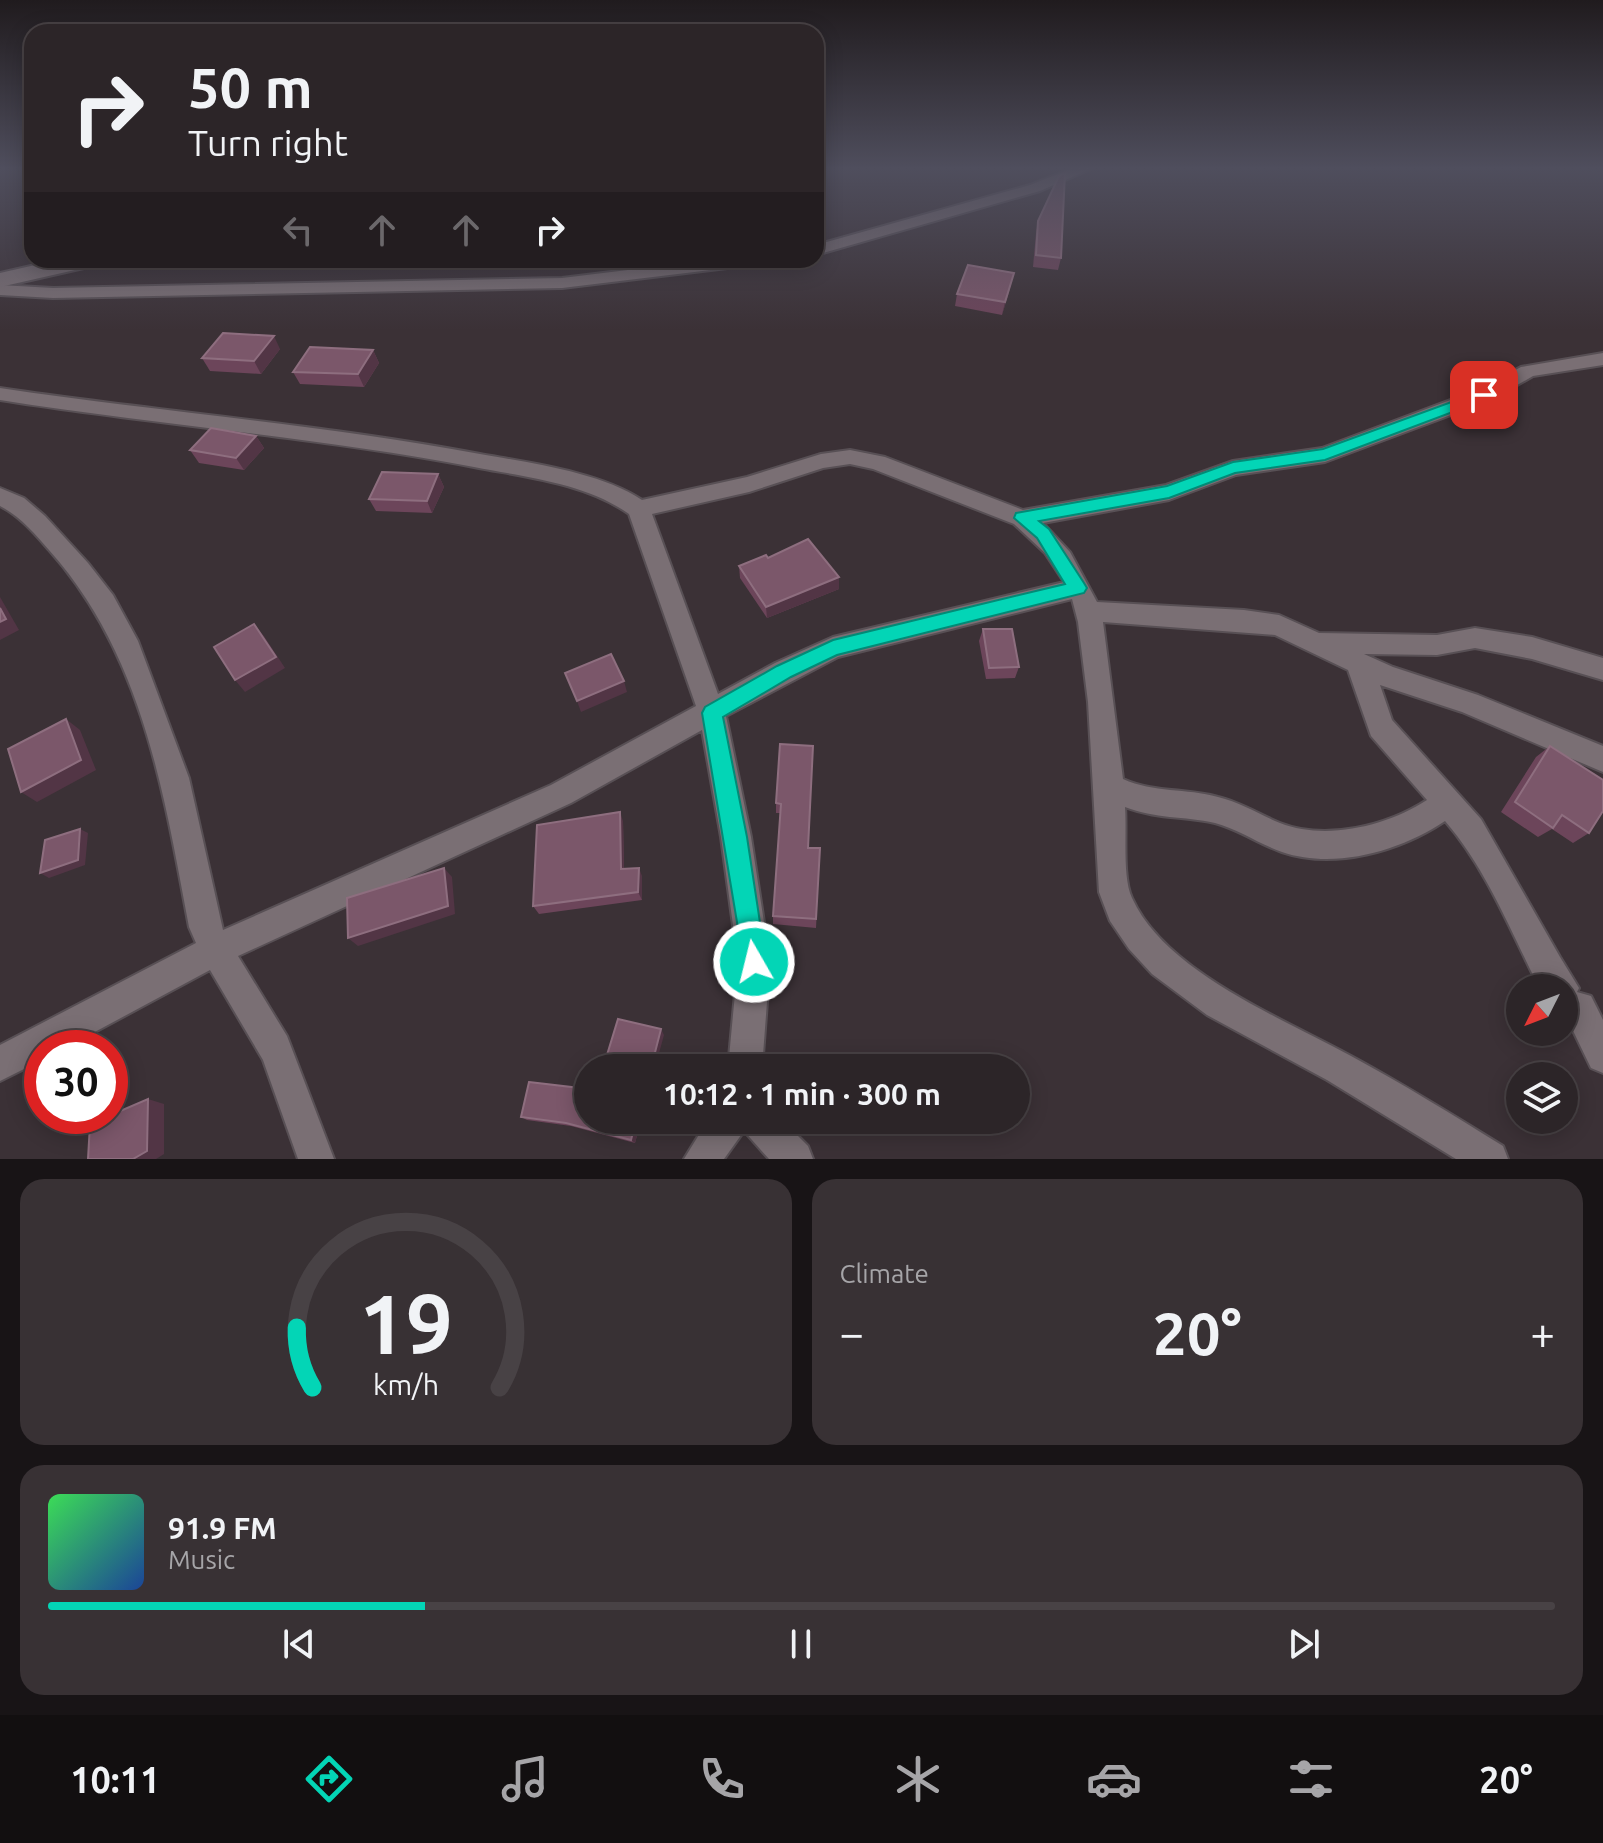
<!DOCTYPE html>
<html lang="en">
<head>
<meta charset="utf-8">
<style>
	body { margin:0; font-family:Ubuntu,sans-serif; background:#383134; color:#f1f3f6; height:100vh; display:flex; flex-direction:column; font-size:30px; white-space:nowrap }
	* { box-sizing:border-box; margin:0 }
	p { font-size:26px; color:#a6a5a8 }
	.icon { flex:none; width:44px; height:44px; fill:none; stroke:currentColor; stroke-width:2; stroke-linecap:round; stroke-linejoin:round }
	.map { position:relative; height:1159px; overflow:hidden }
	.details { display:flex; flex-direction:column; gap:20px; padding:20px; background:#181416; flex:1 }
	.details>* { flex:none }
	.top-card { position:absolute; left:24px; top:24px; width:800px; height:244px; border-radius:24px; box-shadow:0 4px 20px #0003,0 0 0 2px #484245; background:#2c2528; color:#f1f3f6; overflow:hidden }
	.needle { width:52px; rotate:228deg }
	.tools { position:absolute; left:1506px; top:974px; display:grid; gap:16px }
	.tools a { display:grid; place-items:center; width:72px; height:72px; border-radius:50%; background:#2c2528; box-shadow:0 4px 20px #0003,0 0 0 2px #484245; font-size:40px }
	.speed { position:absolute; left:24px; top:1030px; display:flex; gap:16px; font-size:40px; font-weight:700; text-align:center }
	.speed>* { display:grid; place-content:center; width:104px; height:104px; border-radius:50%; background:#2c2528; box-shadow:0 4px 20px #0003,0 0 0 2px #484245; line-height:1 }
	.speed .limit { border:12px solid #d22; background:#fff; color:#111 }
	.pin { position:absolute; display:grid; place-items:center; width:68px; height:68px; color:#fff; margin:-34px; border-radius:16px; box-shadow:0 4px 12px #0006 }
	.me { position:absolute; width:88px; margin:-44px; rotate:352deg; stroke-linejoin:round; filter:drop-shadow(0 0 6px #0008) }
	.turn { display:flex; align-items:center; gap:28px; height:168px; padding:0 32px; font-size:36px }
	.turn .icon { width:104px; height:104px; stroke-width:2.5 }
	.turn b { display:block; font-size:56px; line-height:68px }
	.lanes { display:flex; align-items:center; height:76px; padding:0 32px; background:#0003; justify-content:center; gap:40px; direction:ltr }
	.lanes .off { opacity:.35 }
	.big { font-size:60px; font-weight:700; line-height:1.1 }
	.details .widget { flex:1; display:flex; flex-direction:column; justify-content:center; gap:12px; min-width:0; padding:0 28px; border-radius:24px; background:#383134 }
	.details .dial { align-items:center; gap:0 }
	.dial svg { height:208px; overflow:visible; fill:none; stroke:#484245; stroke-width:7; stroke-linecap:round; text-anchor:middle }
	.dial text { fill:#f1f3f6; stroke:none }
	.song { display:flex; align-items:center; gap:24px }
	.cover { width:96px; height:96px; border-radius:12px; background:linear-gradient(135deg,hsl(130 70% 55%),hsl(220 70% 35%)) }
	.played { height:8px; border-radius:4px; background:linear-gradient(90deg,#03d5b6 25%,#484245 25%) }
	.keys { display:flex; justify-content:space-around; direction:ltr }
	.heat { display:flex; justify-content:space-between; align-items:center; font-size:44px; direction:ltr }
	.details .tiles { flex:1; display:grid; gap:20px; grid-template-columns:1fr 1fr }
	.widget:last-child { grid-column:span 2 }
	.trip { position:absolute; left:574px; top:1054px; width:456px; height:80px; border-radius:40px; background:#2c2528; box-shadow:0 4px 20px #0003,0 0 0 2px #484245; font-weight:700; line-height:80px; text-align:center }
	.dock { display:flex; height:128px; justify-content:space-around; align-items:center; background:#120f10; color:#a6a5a8 }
	.dock .icon { width:56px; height:56px }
	.dock .active { color:#03d5b6 }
	.dock b { font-size:36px; color:#f1f3f6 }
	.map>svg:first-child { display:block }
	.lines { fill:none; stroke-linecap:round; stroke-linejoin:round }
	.street-casing { stroke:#585055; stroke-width:4 }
	.secondary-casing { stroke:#585055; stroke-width:4 }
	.street { fill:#7a6f74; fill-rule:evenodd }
	.secondary { fill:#7a6f74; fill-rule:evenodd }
	.wall { fill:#6c455a }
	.shaded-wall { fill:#523545 }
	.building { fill:#7b576a; stroke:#8e6e7f; stroke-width:2 }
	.route { fill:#03d5b6; stroke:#028a76; stroke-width:2 }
</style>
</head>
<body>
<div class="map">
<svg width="1603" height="1159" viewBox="0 0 1603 1159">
	<rect width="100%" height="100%" fill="#3b3136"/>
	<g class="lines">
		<defs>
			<g id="street">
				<polygon points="1073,168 1093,168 1040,191 816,255 816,245 1030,185"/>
				<polygon points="710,260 760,260 752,265 562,288 53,298 0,295 0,285 53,288 562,278"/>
				<path d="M1603,353V365L1533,376L1491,400L1325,462L1236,475L1169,500L1043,523L1070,552L1097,602L1244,610L1279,615L1319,633L1437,635L1475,628L1532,637L1603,658V680L1532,659L1475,648L1437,655L1364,654L1393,667L1478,695L1603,746V772L1462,712L1380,685L1392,720L1481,819L1560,957L1579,988L1577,992L1591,996L1603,1020V1073L1591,1068L1564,1012V988H1542L1536,981C1509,927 1485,867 1445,821C1400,851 1335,870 1282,852C1259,844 1238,829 1215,823C1184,816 1155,819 1125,807C1127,832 1122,877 1132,898C1165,972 1284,1019 1351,1056C1403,1084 1453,1115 1503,1146L1508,1159H1456L1327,1080L1207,1015L1152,974L1129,949L1110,921L1099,892L1088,702L1078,622L1072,599L838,657L726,716L751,837L770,962L762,1068H728L738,962L721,837L702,730L571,803L238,956L287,1036L334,1159H298L263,1060L210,970L65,1048H42V1060L0,1081V1045L196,943L189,927C164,794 143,655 49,550C35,534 20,516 0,506V488L24,498L45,516L88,563L113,595L138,641L189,778L223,930L551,785L696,706L629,514C586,483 525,477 474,467C317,437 158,425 0,400V388C160,412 321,424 480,454C530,463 600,472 642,500L747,477L821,454L850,450L885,457L1023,510L1166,485L1233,461L1322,448L1477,390L1521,367ZM850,464L873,469L1014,524L1045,553L1064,582L833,637L775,663L718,694L652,514L749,492L823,468ZM1103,622L1275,635L1348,670L1371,736L1427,800C1387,826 1326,841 1280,823C1260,815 1240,802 1218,797C1186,788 1154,793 1123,779Z"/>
				<polygon points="708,1120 782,1120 808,1146 813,1159 769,1159 744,1131 724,1159 684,1159"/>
			</g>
			<polygon id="secondary" points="57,260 101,260 97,265 0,287 0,273"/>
		</defs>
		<!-- street casing -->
		<use href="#street" class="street-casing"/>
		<!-- secondary casing -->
		<use href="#secondary" class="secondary-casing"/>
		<!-- street -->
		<use href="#street" class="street"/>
		<!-- secondary -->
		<use href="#secondary" class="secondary"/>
	</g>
	<!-- wall -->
	<g class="wall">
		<polygon points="1038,221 1061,258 1058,270 1033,267 1036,233"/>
		<polygon points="1011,285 1002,315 955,306 957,294"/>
		<polygon points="280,349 261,374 210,371 202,358"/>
		<polygon points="373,350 379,363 364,387 300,384 293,372"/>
		<polygon points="256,436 264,448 244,470 199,463 190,450"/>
		<polygon points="438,474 444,487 432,513 376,511 369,499"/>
		<polygon points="768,558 839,577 839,589 767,618 740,578 739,566"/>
		<polygon points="983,629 1019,667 1015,678 986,679 979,641"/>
		<polygon points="780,744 809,848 820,848 816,928 773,924 773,916 780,813 776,813 776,803"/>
		<polygon points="1550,746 1589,833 1573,843 1552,829 1538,837 1501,812 1536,757"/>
		<polygon points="623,821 624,869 642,876 642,900 539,914 533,906"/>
		<polygon points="521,1117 588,1120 641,1120 635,1143 571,1126 527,1120"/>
	</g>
	<!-- shaded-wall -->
	<g class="shaded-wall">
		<polygon points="1014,273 1011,285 1002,315 1005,302"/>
		<polygon points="274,336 280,349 261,374 254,361"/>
		<polygon points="373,350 379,363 364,387 358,374"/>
		<polygon points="256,436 264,448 244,470 236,458"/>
		<polygon points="438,474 444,487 432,513 427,501"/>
		<polygon points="839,577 839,589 767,618 766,607"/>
		<polygon points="0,597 19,630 0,640"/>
		<polygon points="254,624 264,636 285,668 245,692 235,680"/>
		<polygon points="624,681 627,692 581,712 577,701"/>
		<polygon points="66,719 80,730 96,770 37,802 21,792"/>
		<polygon points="620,812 623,821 624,877 621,869"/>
		<polygon points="80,829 88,833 85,865 49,878 40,873"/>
		<polygon points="444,868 452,877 455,914 358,946 348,938"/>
		<polygon points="639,868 642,876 642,900 638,892"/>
		<polygon points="661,1029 664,1035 655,1068 651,1068"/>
		<polygon points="148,1099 164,1104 164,1154 156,1159 133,1159"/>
		<polygon points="636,1120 641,1120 635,1143 631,1140"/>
	</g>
	<!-- building -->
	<g class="building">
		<polygon points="1065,173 1061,258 1036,255 1038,221 1059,176"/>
		<polygon points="968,265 1014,273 1005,302 957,294"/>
		<polygon points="223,333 274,336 254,361 202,358"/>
		<polygon points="310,347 373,350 358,374 293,372"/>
		<polygon points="211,428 256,436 236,458 190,450"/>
		<polygon points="382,472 438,474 427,501 369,499"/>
		<polygon points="808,539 839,577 766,607 739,566 766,555 768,558"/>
		<polygon points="0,608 6,619 0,622"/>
		<polygon points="254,624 276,657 235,680 214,647"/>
		<polygon points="983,629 1012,629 1019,667 989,668"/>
		<polygon points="611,654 624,681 577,701 565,673"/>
		<polygon points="66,719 81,760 21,792 8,749"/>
		<polygon points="780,744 813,746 808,848 820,848 816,919 773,916 781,804 776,803"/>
		<polygon points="1550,746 1603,780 1603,811 1589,833 1562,815 1553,828 1515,802"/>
		<polygon points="620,812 621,869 639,868 638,892 533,906 537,825"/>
		<polygon points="80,829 78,860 40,873 45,840"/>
		<polygon points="444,868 448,906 348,938 347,898"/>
		<polygon points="618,1019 661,1029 651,1068 603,1068"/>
		<polygon points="529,1082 588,1089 588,1120 636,1120 631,1140 566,1123 521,1117"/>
		<polygon points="148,1099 147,1151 133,1159 88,1159 90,1124"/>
	</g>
	<!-- sky -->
	<linearGradient id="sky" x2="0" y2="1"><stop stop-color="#201b1e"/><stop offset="0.51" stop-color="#4f4e5d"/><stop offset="1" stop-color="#4f4e5d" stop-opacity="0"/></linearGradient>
	<rect width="1603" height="330" fill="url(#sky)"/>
	<!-- route -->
	<polygon class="route" points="1484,390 1492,395 1490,398 1325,460 1235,473 1169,498 1039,521 1049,529 1084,583 1087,588 1084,593 837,655 791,677 723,717 747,837 766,962 762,970 754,974 745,970 702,713 705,707 777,666 833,640 1065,584 1037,538 1014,518 1016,513 1167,486 1233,462 1323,449"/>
</svg>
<div class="tools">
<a><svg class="needle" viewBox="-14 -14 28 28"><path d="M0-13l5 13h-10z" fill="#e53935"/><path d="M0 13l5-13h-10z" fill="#a6a5a8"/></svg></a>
<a><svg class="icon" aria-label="layers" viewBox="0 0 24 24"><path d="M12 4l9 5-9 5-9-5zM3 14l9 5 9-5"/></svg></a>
</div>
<div class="speed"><div class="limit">30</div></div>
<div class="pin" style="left:1484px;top:395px;background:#d93025"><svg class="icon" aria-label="arrive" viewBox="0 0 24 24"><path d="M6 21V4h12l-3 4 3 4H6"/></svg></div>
<svg class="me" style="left:754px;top:962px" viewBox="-20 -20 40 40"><circle r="17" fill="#03d5b6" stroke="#fff" stroke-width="3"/><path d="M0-11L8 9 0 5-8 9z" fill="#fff"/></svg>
<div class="trip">10:12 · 1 min · 300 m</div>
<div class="top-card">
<div class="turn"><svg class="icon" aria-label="right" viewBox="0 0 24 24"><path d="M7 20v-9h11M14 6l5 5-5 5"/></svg><div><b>50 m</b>Turn right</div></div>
<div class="lanes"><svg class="icon off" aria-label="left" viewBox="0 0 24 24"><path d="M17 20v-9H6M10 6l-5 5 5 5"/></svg><svg class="icon off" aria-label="ahead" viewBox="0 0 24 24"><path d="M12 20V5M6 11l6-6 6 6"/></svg><svg class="icon off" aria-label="ahead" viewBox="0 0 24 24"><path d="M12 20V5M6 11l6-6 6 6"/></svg><svg class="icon" aria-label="right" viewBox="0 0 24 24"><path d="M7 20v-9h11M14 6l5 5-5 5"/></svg></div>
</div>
</div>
<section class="details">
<div class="tiles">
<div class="widget dial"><svg viewBox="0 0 100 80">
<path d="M14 69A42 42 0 1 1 86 69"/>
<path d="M14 69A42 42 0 0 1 8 46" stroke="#03d5b6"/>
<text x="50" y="56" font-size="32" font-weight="700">19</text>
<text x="50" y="72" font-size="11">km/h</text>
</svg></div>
<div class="widget"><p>Climate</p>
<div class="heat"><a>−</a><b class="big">20°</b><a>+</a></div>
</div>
<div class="widget">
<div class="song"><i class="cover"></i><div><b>91.9 FM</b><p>Music</p></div></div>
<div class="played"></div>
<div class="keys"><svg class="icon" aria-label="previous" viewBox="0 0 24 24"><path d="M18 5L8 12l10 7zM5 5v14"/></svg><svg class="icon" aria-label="pause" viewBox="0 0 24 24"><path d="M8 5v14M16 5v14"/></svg><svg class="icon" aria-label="next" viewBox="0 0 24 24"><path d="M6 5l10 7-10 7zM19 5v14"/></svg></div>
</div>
</div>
</section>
<nav class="dock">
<b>10:11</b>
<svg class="icon active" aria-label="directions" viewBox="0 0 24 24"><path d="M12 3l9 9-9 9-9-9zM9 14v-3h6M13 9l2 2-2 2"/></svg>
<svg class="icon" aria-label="music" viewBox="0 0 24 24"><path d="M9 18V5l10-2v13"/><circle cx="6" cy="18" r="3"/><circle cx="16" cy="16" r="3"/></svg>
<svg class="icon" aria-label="phone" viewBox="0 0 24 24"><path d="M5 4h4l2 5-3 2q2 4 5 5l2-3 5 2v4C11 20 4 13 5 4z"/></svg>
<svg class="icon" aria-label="climate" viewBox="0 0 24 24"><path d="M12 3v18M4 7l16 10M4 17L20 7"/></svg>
<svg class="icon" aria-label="car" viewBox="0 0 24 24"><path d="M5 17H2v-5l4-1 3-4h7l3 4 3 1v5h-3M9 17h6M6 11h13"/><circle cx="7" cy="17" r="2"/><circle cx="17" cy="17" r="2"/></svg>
<svg class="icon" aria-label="filters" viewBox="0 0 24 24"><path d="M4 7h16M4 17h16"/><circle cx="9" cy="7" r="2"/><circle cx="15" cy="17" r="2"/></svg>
<b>20°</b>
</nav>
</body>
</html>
